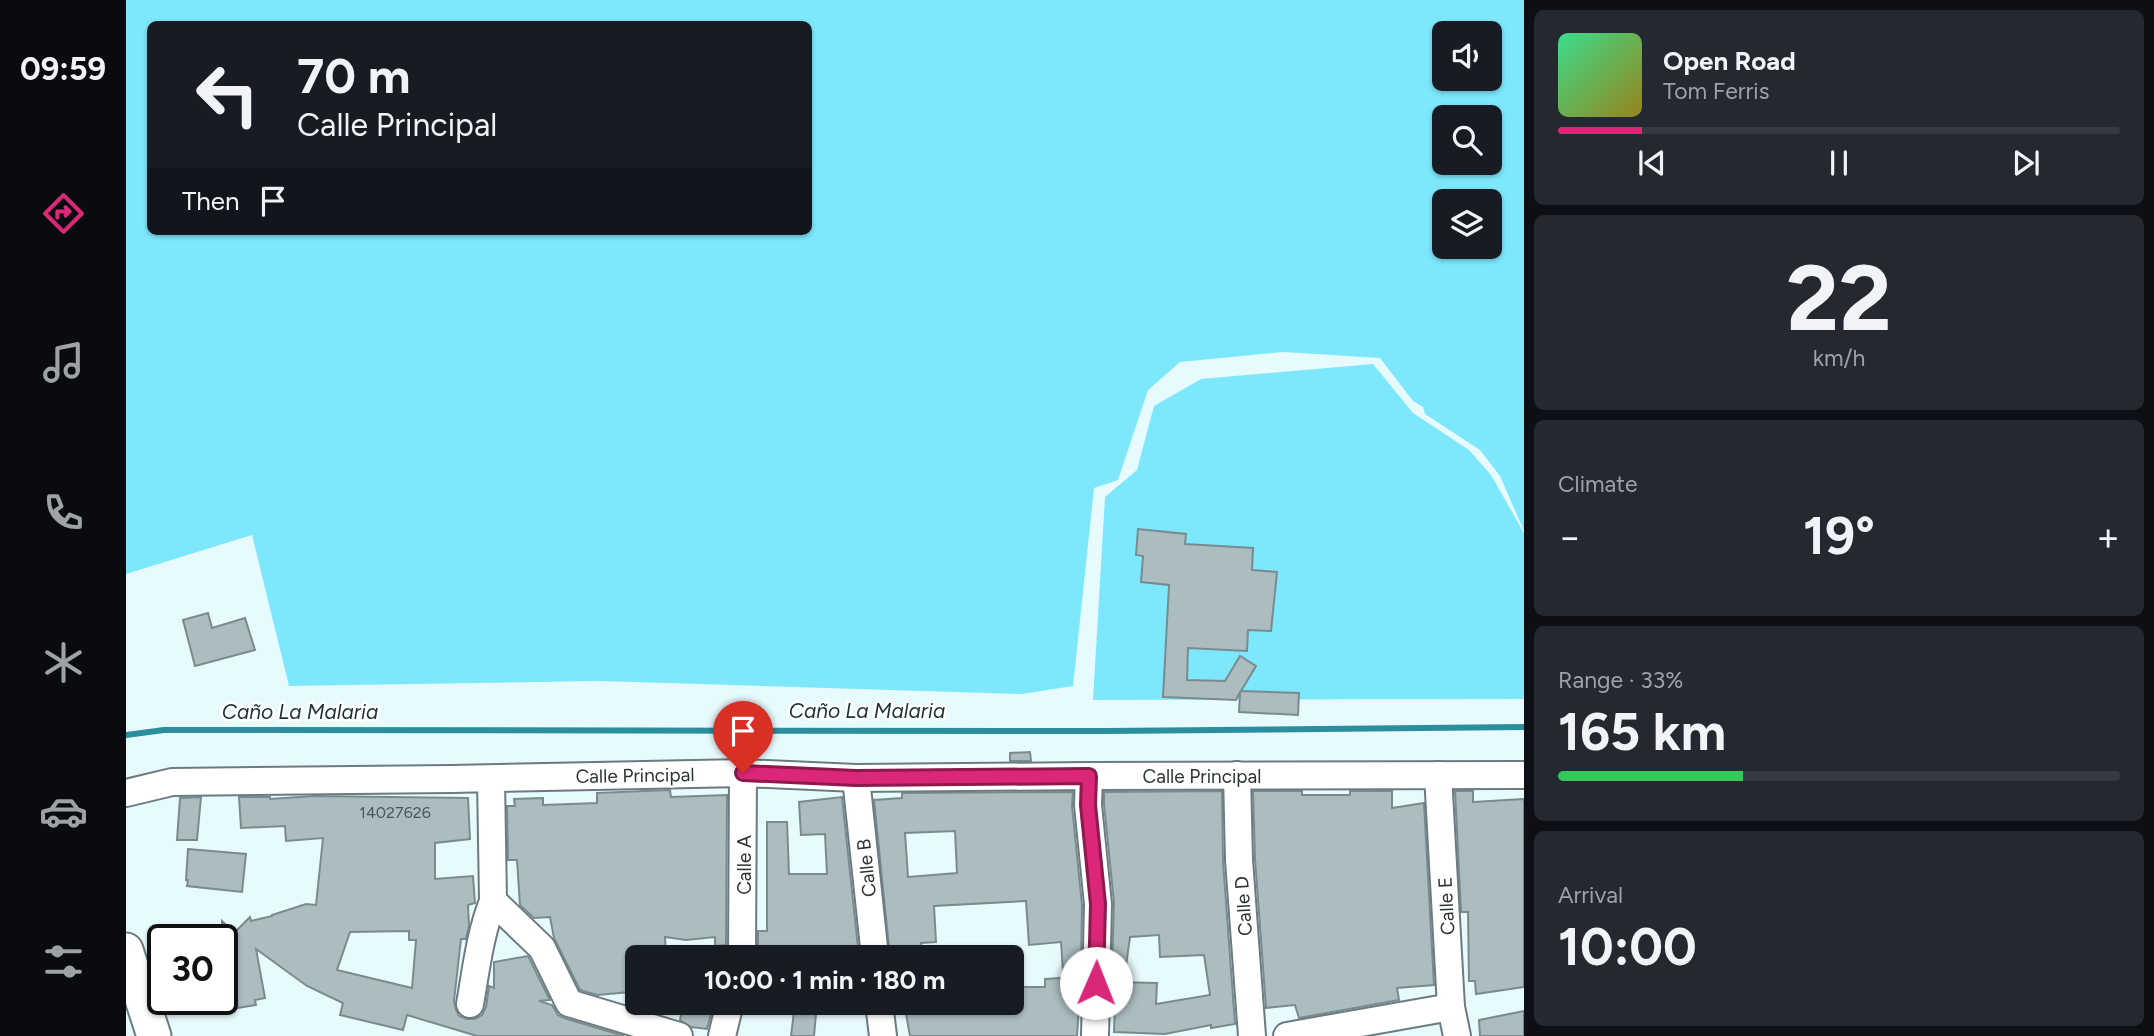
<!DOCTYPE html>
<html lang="en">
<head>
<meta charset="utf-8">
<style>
	body { margin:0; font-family:Figtree,sans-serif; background:#242831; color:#f1f3f6; height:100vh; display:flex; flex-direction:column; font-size:26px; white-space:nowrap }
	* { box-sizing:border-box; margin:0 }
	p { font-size:23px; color:#9ea1a6 }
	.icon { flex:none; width:38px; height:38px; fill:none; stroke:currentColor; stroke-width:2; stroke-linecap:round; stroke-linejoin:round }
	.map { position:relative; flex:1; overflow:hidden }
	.details { display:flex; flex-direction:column; gap:10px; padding:10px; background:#0d0f14; width:630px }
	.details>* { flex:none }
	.guide { position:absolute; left:21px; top:21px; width:665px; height:214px; border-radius:10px; box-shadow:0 2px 5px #0004; background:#171b24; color:#f1f3f6; overflow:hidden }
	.fabs { position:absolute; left:1306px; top:21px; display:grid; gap:14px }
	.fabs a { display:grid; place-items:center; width:70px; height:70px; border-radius:10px; background:#171b24; box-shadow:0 2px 5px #0004; font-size:35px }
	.speed { position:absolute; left:21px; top:924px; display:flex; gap:14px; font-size:35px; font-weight:700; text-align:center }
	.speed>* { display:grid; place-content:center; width:91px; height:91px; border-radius:50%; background:#171b24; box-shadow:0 2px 5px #0004; line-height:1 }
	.speed .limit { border:4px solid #111; border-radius:10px; background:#fff; color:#111 }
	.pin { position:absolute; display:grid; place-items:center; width:60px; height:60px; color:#fff; margin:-72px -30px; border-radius:50% 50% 50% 0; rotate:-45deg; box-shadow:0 0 7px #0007 }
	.pin .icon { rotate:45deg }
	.me { position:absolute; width:77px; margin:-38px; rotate:1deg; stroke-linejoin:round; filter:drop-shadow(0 0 5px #0008) }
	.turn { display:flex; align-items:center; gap:24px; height:147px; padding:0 35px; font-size:32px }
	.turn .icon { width:91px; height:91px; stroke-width:2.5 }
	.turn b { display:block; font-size:49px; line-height:60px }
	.then { display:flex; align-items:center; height:66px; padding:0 35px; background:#0003; gap:14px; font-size:26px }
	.big { font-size:52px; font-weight:700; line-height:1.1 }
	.details .widget { flex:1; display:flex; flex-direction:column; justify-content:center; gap:10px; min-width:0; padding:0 24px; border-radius:10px; background:#242831 }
	.details .dial { align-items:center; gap:0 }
	.dial b { font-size:91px; line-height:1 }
	.song { display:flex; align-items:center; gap:21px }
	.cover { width:84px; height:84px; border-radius:10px; background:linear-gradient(135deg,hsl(150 70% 55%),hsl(50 70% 35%)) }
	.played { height:7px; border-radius:4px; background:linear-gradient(90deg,#db2777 15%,#363941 15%) }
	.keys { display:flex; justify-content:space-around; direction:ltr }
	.heat { display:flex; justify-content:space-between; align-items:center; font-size:38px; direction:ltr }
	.charge { height:10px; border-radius:5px; background:linear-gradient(90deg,#34c759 33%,#363941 0) }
	.trip { position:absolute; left:499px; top:945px; width:399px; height:70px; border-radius:10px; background:#171b24; box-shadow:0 2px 5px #0004; font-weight:700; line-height:70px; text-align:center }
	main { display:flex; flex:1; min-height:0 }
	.tabs { display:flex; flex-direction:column; width:126px; justify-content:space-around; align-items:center; background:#090b0e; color:#9ea1a6 }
	.tabs .icon { width:49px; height:49px }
	.tabs .selected { color:#db2777 }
	.tabs b { font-size:32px; color:#f1f3f6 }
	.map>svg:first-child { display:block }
	.green { fill:#7de8fc; fill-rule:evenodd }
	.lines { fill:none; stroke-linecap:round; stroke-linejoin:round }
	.stream { stroke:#2c8e9d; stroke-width:6 }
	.building { fill:#abbdc0; stroke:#7a8b8f; stroke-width:2; fill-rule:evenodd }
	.minor-casing { stroke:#6b7b7f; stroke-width:30 }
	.major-casing { stroke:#6b7b7f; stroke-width:37 }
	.minor { stroke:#fff; stroke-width:26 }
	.major { stroke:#fff; stroke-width:33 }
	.route-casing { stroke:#8e194d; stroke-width:18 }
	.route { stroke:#db2777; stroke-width:12 }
	.labels { text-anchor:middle; stroke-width:5; stroke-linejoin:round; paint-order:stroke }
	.number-label { font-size:16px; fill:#4b5657 }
	.street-label { font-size:19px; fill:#2b3334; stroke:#fff }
	.water-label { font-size:21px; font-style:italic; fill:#1c3236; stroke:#fff }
</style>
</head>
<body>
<main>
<nav class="tabs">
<b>09:59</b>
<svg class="icon selected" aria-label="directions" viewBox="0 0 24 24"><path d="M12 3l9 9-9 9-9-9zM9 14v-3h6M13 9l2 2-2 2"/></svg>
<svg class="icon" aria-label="music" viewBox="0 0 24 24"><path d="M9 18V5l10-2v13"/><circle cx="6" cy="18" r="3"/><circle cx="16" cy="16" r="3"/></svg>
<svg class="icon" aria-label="phone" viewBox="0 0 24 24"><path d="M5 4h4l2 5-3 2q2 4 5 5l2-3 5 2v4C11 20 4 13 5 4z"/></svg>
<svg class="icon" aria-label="climate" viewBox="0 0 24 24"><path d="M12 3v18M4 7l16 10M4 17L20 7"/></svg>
<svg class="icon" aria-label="car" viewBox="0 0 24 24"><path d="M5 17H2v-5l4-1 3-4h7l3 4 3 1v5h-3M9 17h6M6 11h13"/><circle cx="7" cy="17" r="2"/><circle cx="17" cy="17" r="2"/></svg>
<svg class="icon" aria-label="filters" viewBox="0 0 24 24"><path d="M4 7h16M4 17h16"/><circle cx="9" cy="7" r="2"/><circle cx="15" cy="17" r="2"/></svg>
</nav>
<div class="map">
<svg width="1398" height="1036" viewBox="0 0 1398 1036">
	<rect width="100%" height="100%" fill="#e7fafe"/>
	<!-- green -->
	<g class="green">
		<path d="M0,0H1398V531L1374,476L1354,450L1299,414L1297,407L1287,401L1254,358L1157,352L1054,362L1022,390L992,480L968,488L947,686L896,694L474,681L163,686L126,535L0,574ZM24,24H682V231H24ZM1318,33H1363V79H1318ZM1363,117V163H1318V117ZM1363,201V247H1318V201Z"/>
		<polygon points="1247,364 1287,413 1343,450 1365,475 1398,533 1398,699 967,700 979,497 1011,470 1028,406 1075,379"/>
	</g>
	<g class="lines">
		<!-- stream -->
		<polyline class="stream" points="0,735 38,730 981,731 1398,727"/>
	</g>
	<!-- building -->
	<g class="building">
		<polygon points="1012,529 1060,534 1059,544 1127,548 1126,570 1151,572 1145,631 1122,630 1121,651 1062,648 1061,680 1099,681 1114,656 1130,666 1115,691 1173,693 1172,715 1113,712 1114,692 1110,700 1037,697 1043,585 1015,582 1017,556 1010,555"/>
		<polygon points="82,613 86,628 119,618 129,650 69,666 57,620"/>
		<polygon points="904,752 905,761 884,761 884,753"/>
		<polygon points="544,790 545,797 601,795 600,945 589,946 589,937 560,940 539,937 540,957 500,957 504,992 471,995 454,990 428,938 424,917 408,918 394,905 391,860 382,860 381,806 389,806 388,799 417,798 417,805 471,803 471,793"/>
		<polygon points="1096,791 1097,861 1109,1024 1085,1028 1085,1025 1039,1034 988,1032 990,982 1031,983 1030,1004 1084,995 1078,955 1034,957 1033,935 1004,937 1000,966 986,967 988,903 978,804 978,792"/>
		<polygon points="1127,791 1176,791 1176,795 1224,795 1224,791 1266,791 1266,808 1298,803 1308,985 1271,988 1273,1000 1173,1018 1169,1005 1140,1008 1129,859"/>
		<polygon points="1329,791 1347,791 1347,802 1398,799 1398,987 1350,994 1349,981 1343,981 1342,912 1335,912"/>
		<path d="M947,792L946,806L956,905L955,970L937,971L935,942L903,945L900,901L808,906L810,942L795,943L797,957H764L748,800L776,798V793ZM829,831L831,873L782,877L779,833Z"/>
		<path d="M188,796L342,798L344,839L309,843V879L347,876L349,903L342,905L343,926L340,939H335L328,1001L330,1010L333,1016L341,1019H349L356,1015L360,1007L363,986L368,988V962L402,956L424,1000L413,1001L426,1005L432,1015L438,1018L498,1036H351L281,1015L277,1030L214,1015L217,1003L181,986L130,949L139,998L129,1000L130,1005L111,1008L101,956L96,958V921L108,933L124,917L125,921L146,916V915L180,904L190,905L197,838L160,841L159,826L115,828L113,797H144V799ZM283,931V940H290L286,988L211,970L224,932Z"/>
		<polygon points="75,797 71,840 51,840 54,798"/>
		<polygon points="716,797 733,957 705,957 704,948 667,946 666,954 632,951 632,931 641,931 641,822 661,822 663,874 701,874 699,834 675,835 673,802"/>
		<polygon points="62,849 120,854 116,892 61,886 62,880 60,880"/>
		<polygon points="951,977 953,1006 951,1036 784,1036 778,1003 886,1003 886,987 919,987 919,979"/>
		<polygon points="557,1003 588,1003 581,1029 565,1027 554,1020"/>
		<polygon points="669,1003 691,1003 688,1036 665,1036"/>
		<polygon points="1398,1011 1398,1036 1354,1036 1353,1020"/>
	</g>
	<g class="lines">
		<defs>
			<g id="minor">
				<polyline points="1111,775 1113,860 1126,1036"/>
				<polyline points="1312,775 1325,1007 1331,1036"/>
				<polyline points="963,776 962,805 972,904 969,1036"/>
				<polyline points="730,778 749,957"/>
				<polyline points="365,779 367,901 416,948 443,1003 553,1036"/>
				<polyline points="0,793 46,782 325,779 617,773 730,778 963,776 1398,775"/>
				<polyline points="616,957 617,773"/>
				<polyline points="753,1003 757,1036"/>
				<path d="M344,1004C350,970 354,934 367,901"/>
				<polyline points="596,1036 604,1003"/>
				<polyline points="1161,1036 1325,1007"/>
			</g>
			<polyline id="major" points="0,950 28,1036"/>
		</defs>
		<!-- minor casing -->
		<use href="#minor" class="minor-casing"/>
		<!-- major casing -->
		<use href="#major" class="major-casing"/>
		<!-- minor -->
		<use href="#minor" class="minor"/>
		<!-- major -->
		<use href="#major" class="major"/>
	</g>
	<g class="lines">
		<defs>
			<polyline id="route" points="617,773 730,778 963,776 962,805 972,904 970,983"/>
		</defs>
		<!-- route casing -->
		<use href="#route" class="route-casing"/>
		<!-- route -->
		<use href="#route" class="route"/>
	</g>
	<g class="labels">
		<!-- number labels -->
		<g class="number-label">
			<text x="269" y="818">14027626</text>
		</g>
		<!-- street labels -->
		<g class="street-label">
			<text transform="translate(509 775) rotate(-1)" y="7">Calle Principal</text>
			<text x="1076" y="783">Calle Principal</text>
			<text transform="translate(618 865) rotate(-90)" y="7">Calle A</text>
			<text transform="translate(740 868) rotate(-96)" y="7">Calle B</text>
			<text transform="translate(1117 906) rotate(-94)" y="7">Calle D</text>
			<text transform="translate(1320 906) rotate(-93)" y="7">Calle E</text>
		</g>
		<!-- water labels -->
		<g class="water-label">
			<text x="741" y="718">Caño La Malaria</text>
			<text x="174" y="719">Caño La Malaria</text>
		</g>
	</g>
</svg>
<div class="fabs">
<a><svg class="icon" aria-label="sound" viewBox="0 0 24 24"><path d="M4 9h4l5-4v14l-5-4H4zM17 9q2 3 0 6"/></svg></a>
<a><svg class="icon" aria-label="search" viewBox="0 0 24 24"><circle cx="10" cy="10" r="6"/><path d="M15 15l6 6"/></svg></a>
<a><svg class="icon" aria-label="layers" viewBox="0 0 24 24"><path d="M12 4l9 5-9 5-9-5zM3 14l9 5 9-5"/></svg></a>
</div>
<div class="speed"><div class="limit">30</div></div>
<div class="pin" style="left:617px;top:773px;background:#d93025"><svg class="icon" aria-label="arrive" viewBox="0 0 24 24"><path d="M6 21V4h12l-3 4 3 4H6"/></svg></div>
<svg class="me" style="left:970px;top:983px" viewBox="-20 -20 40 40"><circle r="19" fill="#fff"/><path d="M0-13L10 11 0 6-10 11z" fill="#db2777"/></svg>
<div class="trip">10:00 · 1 min · 180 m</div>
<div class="guide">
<div class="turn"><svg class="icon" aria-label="left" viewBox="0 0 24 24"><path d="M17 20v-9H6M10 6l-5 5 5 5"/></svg><div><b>70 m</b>Calle Principal</div></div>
<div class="then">Then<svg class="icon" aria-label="arrive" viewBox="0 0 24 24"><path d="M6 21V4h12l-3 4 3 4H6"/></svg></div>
</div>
</div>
<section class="details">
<div class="widget">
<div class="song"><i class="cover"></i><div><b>Open Road</b><p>Tom Ferris</p></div></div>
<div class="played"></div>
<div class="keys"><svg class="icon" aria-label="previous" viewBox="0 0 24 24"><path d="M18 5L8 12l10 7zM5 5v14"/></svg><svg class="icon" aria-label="pause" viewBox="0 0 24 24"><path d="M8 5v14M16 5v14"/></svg><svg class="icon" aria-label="next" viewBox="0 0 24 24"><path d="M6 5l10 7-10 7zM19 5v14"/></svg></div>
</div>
<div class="widget dial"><b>22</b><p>km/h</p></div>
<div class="widget"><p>Climate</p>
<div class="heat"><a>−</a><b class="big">19°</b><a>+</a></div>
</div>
<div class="widget"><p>Range · 33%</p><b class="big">165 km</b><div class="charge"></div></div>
<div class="widget"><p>Arrival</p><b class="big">10:00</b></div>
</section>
</main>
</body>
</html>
